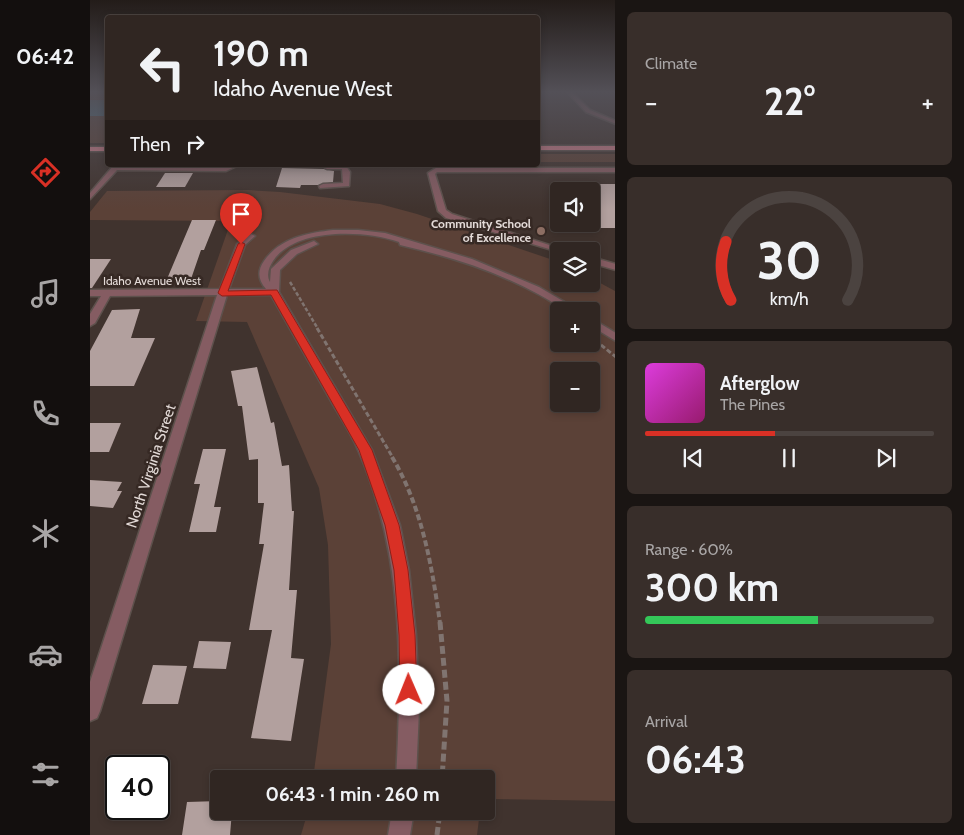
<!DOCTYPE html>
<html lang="en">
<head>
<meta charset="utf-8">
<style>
	body { margin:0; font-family:Cabin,sans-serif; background:#382e2a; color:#f1f3f6; height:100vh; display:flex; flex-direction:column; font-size:19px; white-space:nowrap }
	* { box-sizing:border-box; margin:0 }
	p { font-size:16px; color:#a8a5a5 }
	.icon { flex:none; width:28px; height:28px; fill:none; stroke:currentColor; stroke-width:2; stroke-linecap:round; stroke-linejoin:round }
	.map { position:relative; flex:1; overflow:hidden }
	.sheet { display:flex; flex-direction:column; gap:12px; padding:12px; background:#1a1513; width:349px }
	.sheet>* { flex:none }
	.top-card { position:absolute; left:15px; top:15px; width:435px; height:152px; border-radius:5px; box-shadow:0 2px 8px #0003,0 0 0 1px #4b4340; background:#302622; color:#f1f3f6; overflow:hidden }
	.buttons { position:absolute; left:460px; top:182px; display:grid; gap:10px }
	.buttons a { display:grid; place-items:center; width:50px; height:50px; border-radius:5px; background:#302622; box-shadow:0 2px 8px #0003,0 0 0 1px #4b4340; font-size:25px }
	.speed { position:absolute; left:15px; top:755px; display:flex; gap:10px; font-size:25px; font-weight:700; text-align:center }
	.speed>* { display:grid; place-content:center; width:65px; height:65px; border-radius:50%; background:#302622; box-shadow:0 2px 8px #0003,0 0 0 1px #4b4340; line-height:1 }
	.speed .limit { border:2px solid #111; border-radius:8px; background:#fff; color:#111 }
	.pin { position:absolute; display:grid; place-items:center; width:42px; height:42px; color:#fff; margin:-51px -21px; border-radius:50% 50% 50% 0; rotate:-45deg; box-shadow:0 0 5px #0007 }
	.pin .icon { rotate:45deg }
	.me { position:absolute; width:55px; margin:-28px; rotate:359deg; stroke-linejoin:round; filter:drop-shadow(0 0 4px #0008) }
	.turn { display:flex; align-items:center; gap:18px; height:105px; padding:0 25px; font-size:22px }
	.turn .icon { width:65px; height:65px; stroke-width:2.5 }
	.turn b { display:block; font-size:35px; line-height:42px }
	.then { display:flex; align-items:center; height:48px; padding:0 25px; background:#0003; gap:10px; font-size:19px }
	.big { font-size:38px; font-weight:700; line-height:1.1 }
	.sheet .widget { flex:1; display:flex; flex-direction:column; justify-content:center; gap:8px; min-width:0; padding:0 18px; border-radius:8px; background:#382e2a }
	.sheet .dial { align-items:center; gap:0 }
	.dial svg { height:130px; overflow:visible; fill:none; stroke:#4b4340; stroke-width:7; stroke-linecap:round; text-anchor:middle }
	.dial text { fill:#f1f3f6; stroke:none }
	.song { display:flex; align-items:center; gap:15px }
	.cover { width:60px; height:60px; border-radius:8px; background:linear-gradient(135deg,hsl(300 70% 55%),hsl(320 70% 35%)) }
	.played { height:5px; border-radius:2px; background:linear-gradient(90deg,#d93025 45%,#4b4340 45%) }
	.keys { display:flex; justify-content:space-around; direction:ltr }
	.heat { display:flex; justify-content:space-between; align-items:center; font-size:28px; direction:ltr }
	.charge { height:8px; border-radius:4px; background:linear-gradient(90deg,#34c759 60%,#4b4340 0) }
	.trip { position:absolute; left:120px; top:770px; width:285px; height:50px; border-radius:5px; background:#302622; box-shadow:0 2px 8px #0003,0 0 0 1px #4b4340; font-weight:700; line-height:50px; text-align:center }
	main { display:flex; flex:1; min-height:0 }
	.dock { display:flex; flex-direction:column; width:90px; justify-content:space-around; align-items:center; background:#130f0e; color:#a8a5a5 }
	.dock .icon { width:35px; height:35px }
	.dock .on { color:#d93025 }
	.dock b { font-size:22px; color:#f1f3f6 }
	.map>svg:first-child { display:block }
	.green { fill:#5b4137; fill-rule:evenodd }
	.water { fill:#4a758b }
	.building { fill:#b2a09e }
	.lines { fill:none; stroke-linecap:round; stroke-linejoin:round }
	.minor-casing { stroke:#5d514c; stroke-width:3 }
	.major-casing { stroke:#5d514c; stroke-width:3 }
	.path-far3 { stroke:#807470; stroke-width:2.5; stroke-dasharray:4 2; stroke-linecap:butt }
	.path-far2 { stroke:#807470; stroke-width:3; stroke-dasharray:5 2.5; stroke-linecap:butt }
	.path-far1 { stroke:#807470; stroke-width:4; stroke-dasharray:6 3; stroke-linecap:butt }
	.path { stroke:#807470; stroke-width:5; stroke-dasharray:8 4; stroke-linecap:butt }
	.minor { fill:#855c62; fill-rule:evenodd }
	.major { fill:#d07f8c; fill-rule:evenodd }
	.route { fill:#d93025; stroke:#8d1f18 }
	.education-dot { fill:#8d6e63; stroke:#362924; stroke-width:2 }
	.labels { text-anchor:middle; stroke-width:5; stroke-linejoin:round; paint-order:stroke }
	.far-poi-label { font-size:12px; font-weight:bold; fill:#e3dad7; stroke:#362924; text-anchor:end }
	.far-street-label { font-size:12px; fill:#e3dad7; stroke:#362924 }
	.street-label { font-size:15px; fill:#e3dad7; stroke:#362924 }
</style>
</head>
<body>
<main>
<nav class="dock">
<b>06:42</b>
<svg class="icon on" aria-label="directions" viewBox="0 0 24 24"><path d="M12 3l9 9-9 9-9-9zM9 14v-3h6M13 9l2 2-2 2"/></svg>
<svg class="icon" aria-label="music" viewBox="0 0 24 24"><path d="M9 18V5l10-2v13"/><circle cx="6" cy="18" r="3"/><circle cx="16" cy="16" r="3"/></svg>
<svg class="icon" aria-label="phone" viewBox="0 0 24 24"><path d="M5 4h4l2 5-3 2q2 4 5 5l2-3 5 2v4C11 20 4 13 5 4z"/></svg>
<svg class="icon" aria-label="climate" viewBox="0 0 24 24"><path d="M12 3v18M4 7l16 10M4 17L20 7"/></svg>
<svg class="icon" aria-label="car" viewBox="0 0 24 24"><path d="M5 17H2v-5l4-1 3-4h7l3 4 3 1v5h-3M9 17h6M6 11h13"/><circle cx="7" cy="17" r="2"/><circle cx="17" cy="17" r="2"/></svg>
<svg class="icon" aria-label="filters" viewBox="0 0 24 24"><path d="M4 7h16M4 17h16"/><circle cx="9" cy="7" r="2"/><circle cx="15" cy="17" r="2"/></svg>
</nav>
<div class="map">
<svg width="526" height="835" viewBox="0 0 526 835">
	<rect width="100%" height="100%" fill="#40332e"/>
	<!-- green -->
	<g class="green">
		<rect x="0" y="92" width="17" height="51"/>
		<rect x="448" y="154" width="77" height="8"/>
		<path d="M158,190L190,192L290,204L327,214L469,262V284H501V278L525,291V801L396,799V779H223L241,644L238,545L229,488L157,322L106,321L141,221L0,220V212L17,191ZM469,311H501V344H469ZM469,371H501V404H469Z"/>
		<polygon points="218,811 390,811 387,835 211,835"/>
	</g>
	<!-- water -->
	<rect class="water" x="0" y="100" width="17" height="16"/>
	<!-- building -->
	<g class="building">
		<polygon points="192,168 234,169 244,171 243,182 228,185 211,185 210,188 186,187"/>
		<polygon points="75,173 103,173 95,187 66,187"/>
		<rect x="501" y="184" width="25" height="44"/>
		<polygon points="102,220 126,220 114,250 111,250 101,279 77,279"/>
		<polygon points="0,259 21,259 2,288 0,288"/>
		<polygon points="50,309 41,338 65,338 44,386 0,386 0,351 22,310"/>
		<polygon points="167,367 181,423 184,422 192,466 199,465 202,511 204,511 199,590 207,590 201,658 214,659 201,741 161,738 182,630 159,630 174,544 169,544 174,503 168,503 168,459 159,460 152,406 148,406 141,371"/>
		<polygon points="0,423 31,423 19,452 0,452"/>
		<polygon points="113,449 136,449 124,507 131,507 126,532 99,532 110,484 104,484"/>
		<polygon points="0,480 32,482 27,491 32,491 23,508 0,506"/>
		<polygon points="109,641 141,642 136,669 103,668"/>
		<polygon points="63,665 97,666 88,704 52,704"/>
		<polygon points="129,801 129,811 142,811 140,835 92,835 97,802"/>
	</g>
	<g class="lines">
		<defs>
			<g id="minor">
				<polygon points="477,92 482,92 500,110 526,121 526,124 496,112"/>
				<polygon points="24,165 135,167 149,165 136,171 27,170 0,199 0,193"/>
				<polygon points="235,166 256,166 260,172 259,186 230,188 229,186 233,184 253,183 252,169 237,169 235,168"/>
				<polygon points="346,168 526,168 526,172 347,172 345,174 356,210 362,214 478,251 469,252 356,218 348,211 338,173"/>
				<path d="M243,230H268L295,233L382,259L449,287L490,311C474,312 462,301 448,294C404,270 358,256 310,245L309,242C276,230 205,227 183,261C179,267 176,275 180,282L181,269L201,250L224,241L228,244L207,254L190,270L189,292L282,450L310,525L319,570L326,635L329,709L326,779H306C312,668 314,554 268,450C261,433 250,417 241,401C221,365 201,330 181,295H137L10,711L7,718L0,721V682L127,295L20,296L5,323L0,326V314L11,296H0V290L130,289L147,244L161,234L165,236L155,245L139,289H176C168,280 167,271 174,261C190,238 217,233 243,230Z"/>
				<polygon points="501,257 526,264 526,270 501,263"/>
				<polygon points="501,318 526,333 526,341 501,326"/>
				<polygon points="302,811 324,811 320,835 298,835"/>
			</g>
			<g id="major">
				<rect x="448" y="146" width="78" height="4"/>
				<rect x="0" y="147" width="18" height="4"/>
			</g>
		</defs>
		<!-- minor casing -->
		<use href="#minor" class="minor-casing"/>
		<!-- major casing -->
		<use href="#major" class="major-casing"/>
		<!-- path-far3 -->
		<polyline class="path-far3" points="200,282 228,329"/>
		<!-- path-far2 -->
		<g class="path-far2">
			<polyline points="227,328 303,458"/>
			<polyline points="511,345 526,357"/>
		</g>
		<!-- path-far1 -->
		<path class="path-far1" d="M302,457C332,507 342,566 350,623"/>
		<!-- path -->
		<g class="path">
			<polyline points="350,622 357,701 352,779"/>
			<polyline points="347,835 350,811"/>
		</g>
		<!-- minor -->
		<use href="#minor" class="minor"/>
		<!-- major -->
		<use href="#major" class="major"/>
	</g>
	<!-- sky -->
	<linearGradient id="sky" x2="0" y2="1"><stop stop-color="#231c19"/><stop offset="0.44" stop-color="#535057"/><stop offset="1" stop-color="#535057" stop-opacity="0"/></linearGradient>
	<rect width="526" height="209" fill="url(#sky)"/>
	<!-- route -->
	<polygon class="route" points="151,242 155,244 138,291 187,290 282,450 309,525 318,570 325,635 327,690 325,697 319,699 313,697 310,690 309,635 304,570 295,525 269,450 181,295 132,296 128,293 148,244"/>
	<!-- markers -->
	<circle class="education-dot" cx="451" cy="231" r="5"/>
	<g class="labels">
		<!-- far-poi labels -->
		<g class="far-poi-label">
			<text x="441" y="228">Community School<tspan x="441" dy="14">of Excellence</tspan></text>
		</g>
		<!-- far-street labels -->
		<g class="far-street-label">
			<text x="62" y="285">Idaho Avenue West</text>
		</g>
		<!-- street labels -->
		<g class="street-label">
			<text transform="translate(61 466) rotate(-72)" y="5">North Virginia Street</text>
		</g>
	</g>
</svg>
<div class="buttons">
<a><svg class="icon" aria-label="sound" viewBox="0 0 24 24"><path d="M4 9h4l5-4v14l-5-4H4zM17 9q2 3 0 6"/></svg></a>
<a><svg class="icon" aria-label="layers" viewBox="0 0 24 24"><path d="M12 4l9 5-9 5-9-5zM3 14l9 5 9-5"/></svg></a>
<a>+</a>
<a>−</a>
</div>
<div class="speed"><div class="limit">40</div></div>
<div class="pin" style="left:151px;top:244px;background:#d93025"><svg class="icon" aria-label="arrive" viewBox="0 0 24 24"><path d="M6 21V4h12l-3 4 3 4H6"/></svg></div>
<svg class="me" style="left:319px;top:690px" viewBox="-20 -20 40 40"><circle r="19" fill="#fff"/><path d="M0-13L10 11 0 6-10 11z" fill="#d93025"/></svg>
<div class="trip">06:43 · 1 min · 260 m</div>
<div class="top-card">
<div class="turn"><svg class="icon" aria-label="left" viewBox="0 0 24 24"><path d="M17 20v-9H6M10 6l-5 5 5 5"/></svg><div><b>190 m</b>Idaho Avenue West</div></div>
<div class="then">Then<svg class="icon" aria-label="right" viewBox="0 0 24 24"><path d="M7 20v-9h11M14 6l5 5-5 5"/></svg></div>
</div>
</div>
<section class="sheet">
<div class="widget"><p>Climate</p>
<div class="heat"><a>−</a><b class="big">22°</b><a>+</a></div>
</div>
<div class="widget dial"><svg viewBox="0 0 100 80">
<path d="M14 69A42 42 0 1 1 86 69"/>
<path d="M14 69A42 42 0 0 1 11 33" stroke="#d93025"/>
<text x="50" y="56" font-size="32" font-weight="700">30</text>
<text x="50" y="72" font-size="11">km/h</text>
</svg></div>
<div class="widget">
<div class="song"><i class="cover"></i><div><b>Afterglow</b><p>The Pines</p></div></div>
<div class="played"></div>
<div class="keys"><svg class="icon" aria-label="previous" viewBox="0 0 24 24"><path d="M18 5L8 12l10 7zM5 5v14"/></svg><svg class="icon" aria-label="pause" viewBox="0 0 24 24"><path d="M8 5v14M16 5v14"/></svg><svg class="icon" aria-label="next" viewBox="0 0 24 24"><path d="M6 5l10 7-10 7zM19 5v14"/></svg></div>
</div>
<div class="widget"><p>Range · 60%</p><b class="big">300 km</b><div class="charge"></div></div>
<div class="widget"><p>Arrival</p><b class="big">06:43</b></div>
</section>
</main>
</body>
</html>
